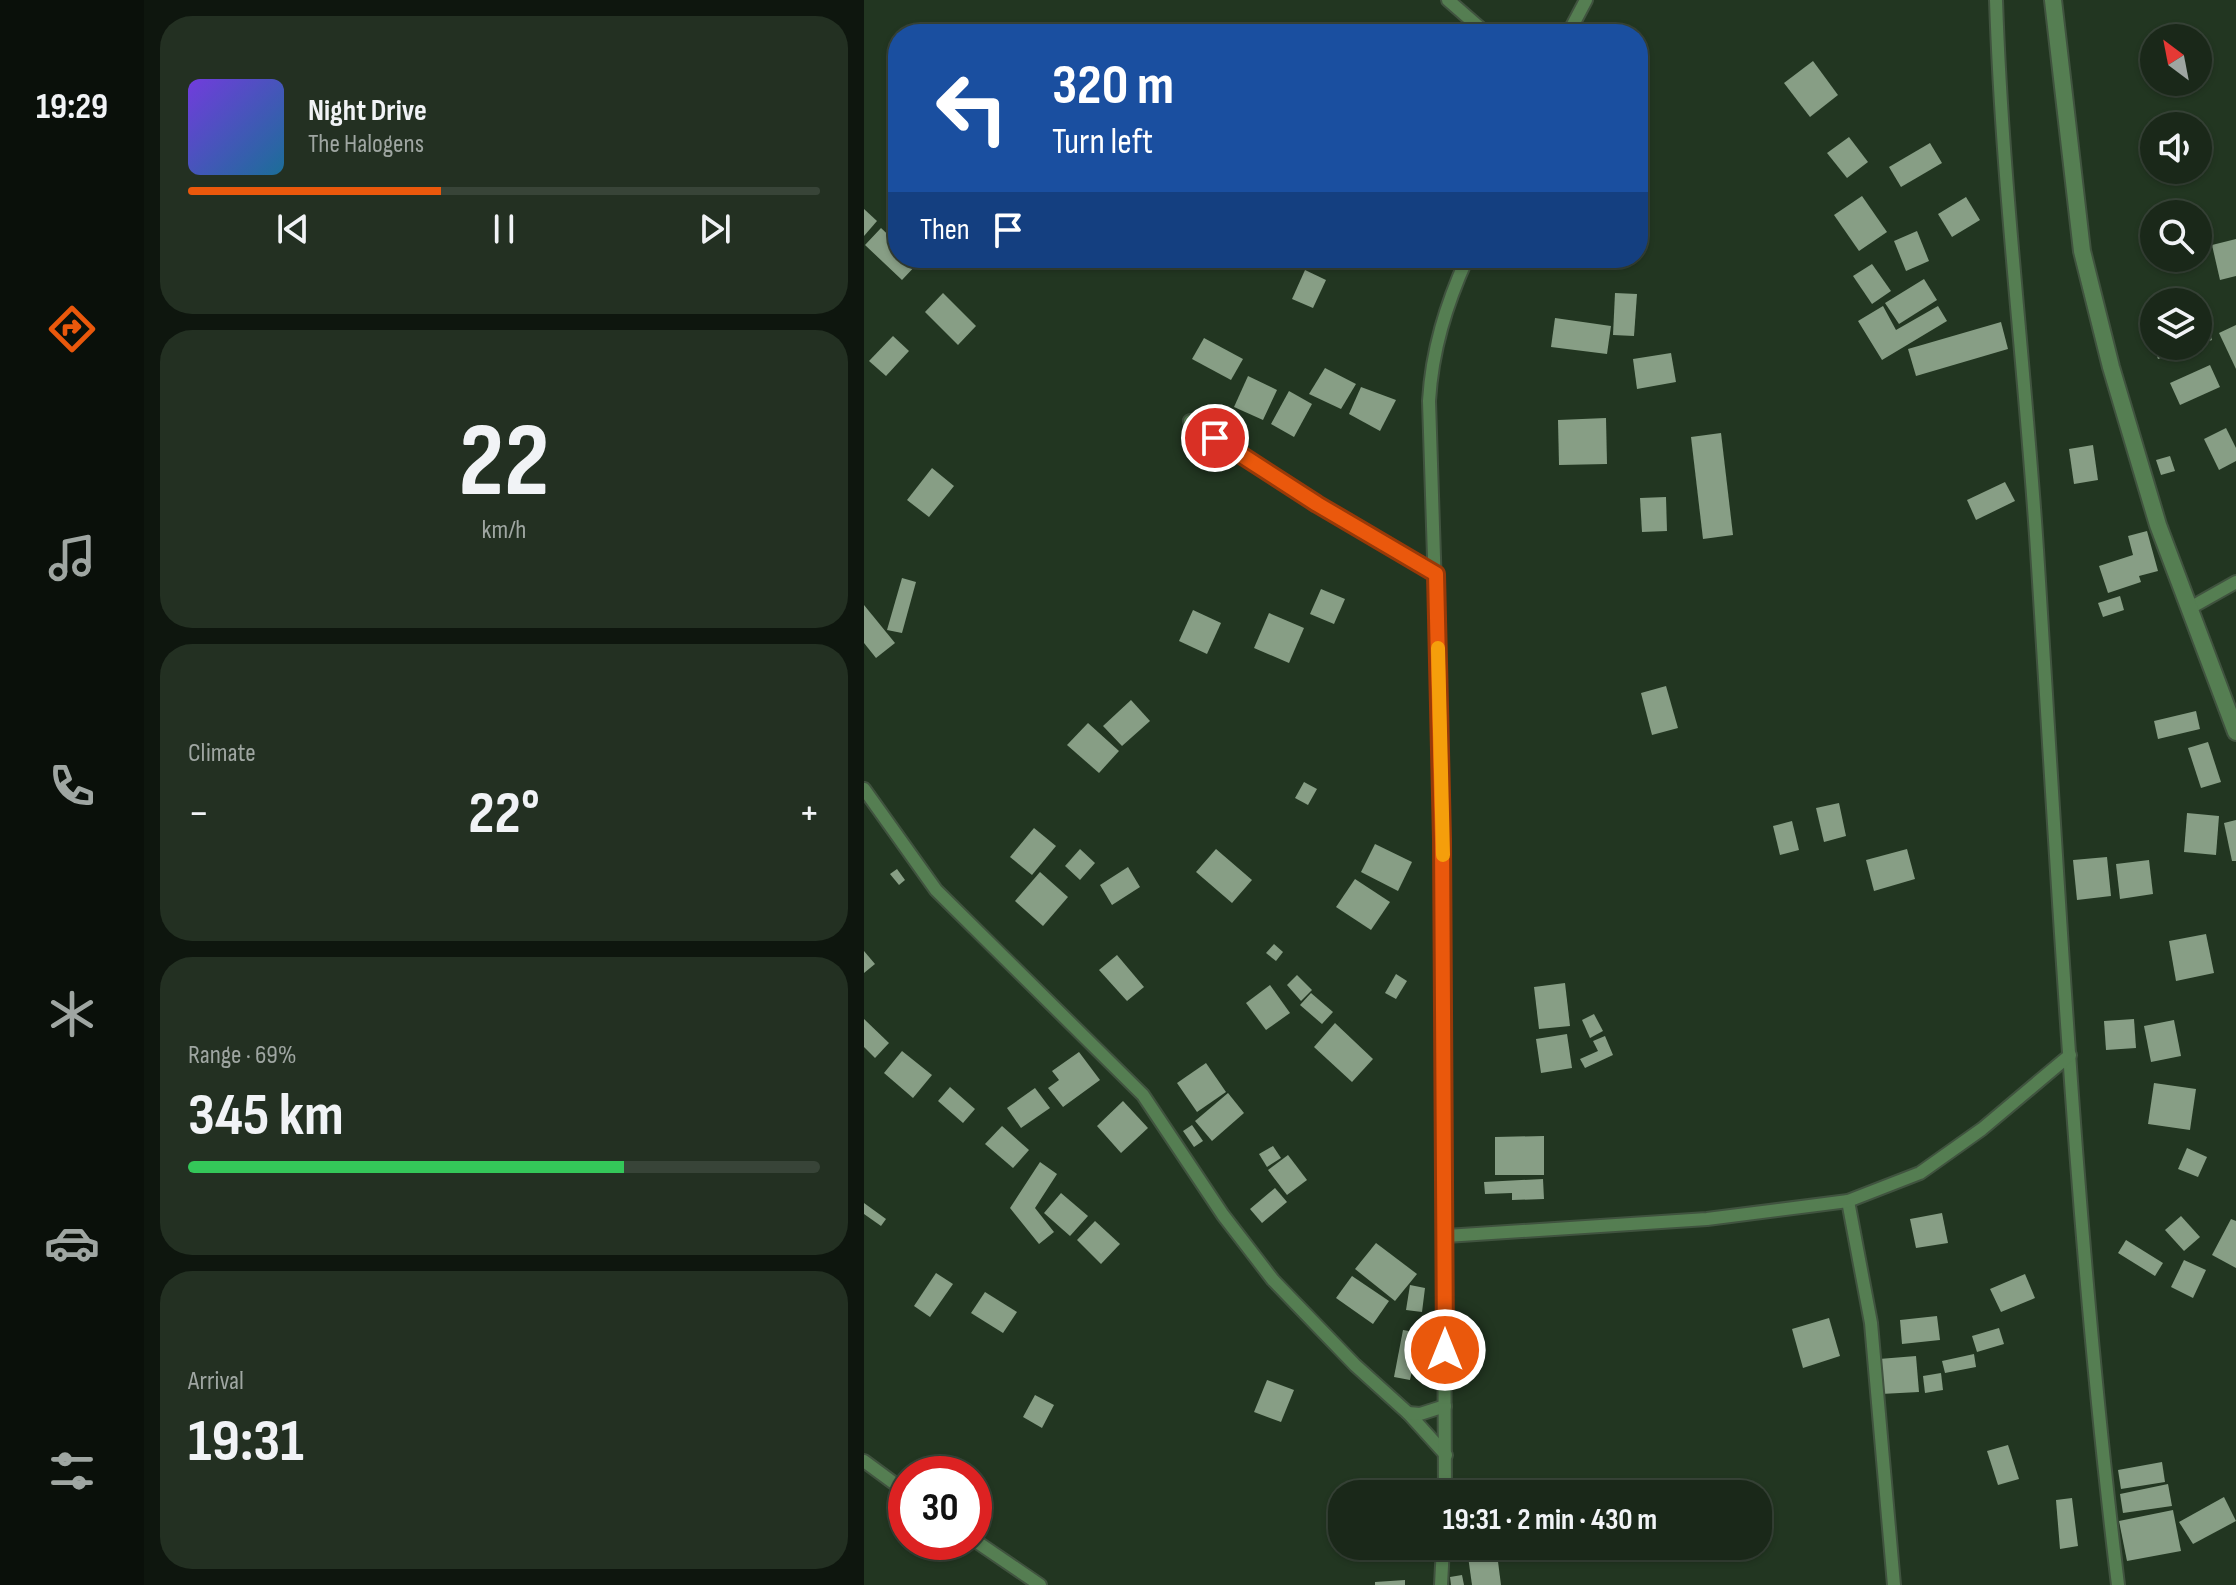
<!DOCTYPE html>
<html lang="en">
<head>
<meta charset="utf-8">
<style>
	body { margin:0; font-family:"Sofia Sans Condensed",sans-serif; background:#233022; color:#f1f3f6; height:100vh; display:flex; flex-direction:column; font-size:30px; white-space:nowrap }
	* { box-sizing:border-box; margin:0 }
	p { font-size:26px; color:#9fa6a2 }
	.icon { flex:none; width:44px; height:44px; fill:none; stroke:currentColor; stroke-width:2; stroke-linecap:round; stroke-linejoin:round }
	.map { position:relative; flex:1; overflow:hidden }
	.details { display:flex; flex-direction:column; gap:16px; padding:16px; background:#0e160e; width:720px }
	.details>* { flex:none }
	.guide { position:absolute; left:24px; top:24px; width:760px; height:244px; border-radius:32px; box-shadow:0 2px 6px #0004,0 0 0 2px #384438; background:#1a4fa0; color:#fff; overflow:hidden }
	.needle { width:52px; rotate:328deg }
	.buttons { position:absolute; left:1276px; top:24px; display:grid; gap:16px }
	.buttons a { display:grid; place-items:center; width:72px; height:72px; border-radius:50%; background:#1a2819; box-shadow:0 2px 6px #0004,0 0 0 2px #384438; font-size:40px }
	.speed { position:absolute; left:24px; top:1456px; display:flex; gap:16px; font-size:40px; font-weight:700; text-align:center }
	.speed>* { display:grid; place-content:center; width:104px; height:104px; border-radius:50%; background:#1a2819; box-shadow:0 2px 6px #0004,0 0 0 2px #384438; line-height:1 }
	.speed .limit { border:12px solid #d22; background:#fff; color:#111 }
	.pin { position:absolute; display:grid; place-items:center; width:68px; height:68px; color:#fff; margin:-34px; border:4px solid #fff; border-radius:50%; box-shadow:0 2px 8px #0007 }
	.me { position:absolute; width:88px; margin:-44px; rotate:0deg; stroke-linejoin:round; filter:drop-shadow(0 0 6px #0008) }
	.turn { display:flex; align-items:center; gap:28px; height:168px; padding:0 32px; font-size:36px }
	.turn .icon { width:104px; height:104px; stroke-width:2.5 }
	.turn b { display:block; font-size:56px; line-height:68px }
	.then { display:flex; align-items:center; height:76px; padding:0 32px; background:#0003; gap:16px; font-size:30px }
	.big { font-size:60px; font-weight:700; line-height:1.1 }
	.details .tile { flex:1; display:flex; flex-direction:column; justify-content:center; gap:12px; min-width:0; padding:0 28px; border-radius:32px; background:#233022 }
	.details .dial { align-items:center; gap:0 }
	.dial b { font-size:104px; line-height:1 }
	.song { display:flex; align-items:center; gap:24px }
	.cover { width:96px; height:96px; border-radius:12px; background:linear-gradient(135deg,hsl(260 70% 55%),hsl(200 70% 35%)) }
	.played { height:8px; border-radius:4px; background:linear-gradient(90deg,#ea580c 40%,#384438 40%) }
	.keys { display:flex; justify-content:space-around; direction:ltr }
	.heat { display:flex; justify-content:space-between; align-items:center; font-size:44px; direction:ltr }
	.charge { height:12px; border-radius:6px; background:linear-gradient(90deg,#34c759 69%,#384438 0) }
	.trip { position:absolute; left:464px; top:1480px; width:444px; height:80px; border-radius:32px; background:#1a2819; box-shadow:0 2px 6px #0004,0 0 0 2px #384438; font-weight:700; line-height:80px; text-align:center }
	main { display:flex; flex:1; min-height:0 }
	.tabs { display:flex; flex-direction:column; width:144px; justify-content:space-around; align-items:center; background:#0a100a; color:#9fa6a2 }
	.tabs .icon { width:56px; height:56px }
	.tabs .active { color:#ea580c }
	.tabs b { font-size:36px; color:#f1f3f6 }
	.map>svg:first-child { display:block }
	.building { fill:#879e85 }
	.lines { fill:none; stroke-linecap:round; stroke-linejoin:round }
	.minor-casing { stroke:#40533f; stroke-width:16 }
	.tertiary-casing { stroke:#40533f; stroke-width:20 }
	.minor { stroke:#557e52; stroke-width:12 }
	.tertiary { stroke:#557e52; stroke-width:16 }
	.route-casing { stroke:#983908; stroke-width:20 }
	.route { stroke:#ea580c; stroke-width:14 }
	.slow { stroke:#f59e0b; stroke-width:14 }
</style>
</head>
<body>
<main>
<nav class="tabs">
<b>19:29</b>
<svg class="icon active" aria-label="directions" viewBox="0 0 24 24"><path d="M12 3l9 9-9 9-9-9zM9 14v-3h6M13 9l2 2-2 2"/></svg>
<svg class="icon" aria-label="music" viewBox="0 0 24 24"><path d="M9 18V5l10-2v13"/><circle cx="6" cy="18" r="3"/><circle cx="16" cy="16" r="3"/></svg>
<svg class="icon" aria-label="phone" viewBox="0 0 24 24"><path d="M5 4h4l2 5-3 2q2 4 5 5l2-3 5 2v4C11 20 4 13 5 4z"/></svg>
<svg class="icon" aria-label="climate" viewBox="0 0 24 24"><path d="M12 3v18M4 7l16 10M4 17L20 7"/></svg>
<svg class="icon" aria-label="car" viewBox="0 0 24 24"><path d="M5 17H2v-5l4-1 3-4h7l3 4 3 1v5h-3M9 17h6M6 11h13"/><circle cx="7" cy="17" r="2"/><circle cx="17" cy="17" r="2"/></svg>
<svg class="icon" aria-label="filters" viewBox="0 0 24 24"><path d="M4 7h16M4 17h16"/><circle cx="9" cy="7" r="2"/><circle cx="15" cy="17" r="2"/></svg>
</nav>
<section class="details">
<div class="tile">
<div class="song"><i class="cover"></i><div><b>Night Drive</b><p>The Halogens</p></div></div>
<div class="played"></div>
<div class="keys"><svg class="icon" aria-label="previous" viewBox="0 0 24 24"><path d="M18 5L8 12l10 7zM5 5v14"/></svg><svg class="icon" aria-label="pause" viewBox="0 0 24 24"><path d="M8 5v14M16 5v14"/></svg><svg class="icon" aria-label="next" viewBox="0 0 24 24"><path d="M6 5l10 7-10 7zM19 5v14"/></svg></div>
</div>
<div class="tile dial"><b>22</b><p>km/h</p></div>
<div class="tile"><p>Climate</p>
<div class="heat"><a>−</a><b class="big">22°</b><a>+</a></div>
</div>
<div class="tile"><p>Range · 69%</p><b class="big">345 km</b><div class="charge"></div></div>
<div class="tile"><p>Arrival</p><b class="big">19:31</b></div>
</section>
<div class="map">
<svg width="1372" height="1585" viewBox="0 0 1372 1585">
	<rect width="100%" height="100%" fill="#223621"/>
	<!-- building -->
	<g class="building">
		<polygon points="949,61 974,95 946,117 920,83"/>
		<polygon points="985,137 1004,162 983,178 963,153"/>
		<polygon points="1066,143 1078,163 1037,187 1025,167"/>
		<polygon points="998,196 1023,232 995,251 970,215"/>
		<polygon points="1102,197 1116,220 1088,237 1074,214"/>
		<polygon points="0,209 13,221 0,236"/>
		<polygon points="17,228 34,244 34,258 48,258 54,263 38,280 1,245"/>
		<polygon points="1053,231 1065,261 1042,271 1030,241"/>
		<polygon points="1372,239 1372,276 1356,280 1348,245"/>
		<polygon points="1008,264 1027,291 1008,304 989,276"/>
		<polygon points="441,270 462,280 449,308 428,299"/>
		<polygon points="1060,279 1073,300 1035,324 1021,303"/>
		<polygon points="79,293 112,326 94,345 61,312"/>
		<polygon points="751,293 773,294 770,336 749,335"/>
		<polygon points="1019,306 1032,330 1074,306 1083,321 1018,360 994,321"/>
		<polygon points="1338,309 1348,340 1334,345 1334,310"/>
		<polygon points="691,318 747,326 743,354 687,347"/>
		<polygon points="1137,322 1144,349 1052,376 1044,349"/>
		<polygon points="1290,325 1290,346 1330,346 1294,359 1283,327"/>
		<polygon points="1372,325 1372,369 1355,333"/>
		<polygon points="29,336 45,351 22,376 5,361"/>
		<polygon points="340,338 379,359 367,380 328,359"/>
		<polygon points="807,353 812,382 773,389 769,359"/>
		<polygon points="1346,365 1356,387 1316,405 1306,383"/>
		<polygon points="461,368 492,384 477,409 445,394"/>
		<polygon points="384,376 413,390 399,420 370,407"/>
		<polygon points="497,387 532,400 516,431 485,414"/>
		<polygon points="425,391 448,404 430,437 407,424"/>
		<polygon points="742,418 743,464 695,465 694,420"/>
		<polygon points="1362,428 1372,448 1372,461 1355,470 1340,439"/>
		<polygon points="857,433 869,535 839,539 827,437"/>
		<polygon points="1229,445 1234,480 1210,484 1205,449"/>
		<polygon points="1306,456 1311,471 1297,475 1292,460"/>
		<polygon points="68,468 90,486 65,517 43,500"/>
		<polygon points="1141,482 1151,501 1112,520 1103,500"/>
		<polygon points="802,497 803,531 778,532 776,498"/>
		<polygon points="1283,531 1294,571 1275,576 1277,582 1244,593 1235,566 1269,555 1264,536"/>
		<polygon points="38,578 52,582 38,633 23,630"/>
		<polygon points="457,589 481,599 470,624 446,614"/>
		<polygon points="1256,596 1260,610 1239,617 1234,603"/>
		<polygon points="0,605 31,643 12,658 0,643"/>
		<polygon points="329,610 357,623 343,654 315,641"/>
		<polygon points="405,613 440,628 425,663 390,648"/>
		<polygon points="802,686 814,728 788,735 777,693"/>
		<polygon points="267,700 286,721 258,746 239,726"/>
		<polygon points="1332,711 1336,729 1294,739 1290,721"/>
		<polygon points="224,723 255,751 235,773 203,745"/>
		<polygon points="1344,742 1357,782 1337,788 1324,748"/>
		<polygon points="440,782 453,789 444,805 431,798"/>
		<polygon points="975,803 982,836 960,842 952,808"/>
		<polygon points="1323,813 1355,816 1352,855 1320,852"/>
		<polygon points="1372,820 1372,861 1368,861 1360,823"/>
		<polygon points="928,821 935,850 916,855 909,826"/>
		<polygon points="170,828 192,846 168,875 146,857"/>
		<polygon points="511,844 548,862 534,891 497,872"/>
		<polygon points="216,849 231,863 216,880 201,866"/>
		<polygon points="352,849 388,880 368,903 332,872"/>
		<polygon points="1043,849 1051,879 1010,891 1002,860"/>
		<polygon points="1243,857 1247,896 1213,900 1209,860"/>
		<polygon points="1285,860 1289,894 1256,899 1252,864"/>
		<polygon points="264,867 276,887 248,905 236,885"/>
		<polygon points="33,869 41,880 35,885 26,874"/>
		<polygon points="176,872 204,897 179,926 151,901"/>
		<polygon points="491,879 526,902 507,930 472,907"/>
		<polygon points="1342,934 1350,973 1312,981 1305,941"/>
		<polygon points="410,944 419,952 412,961 402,953"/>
		<polygon points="0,951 11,964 0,973"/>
		<polygon points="253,955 280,987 263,1001 235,970"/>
		<polygon points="532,974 543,981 532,999 521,993"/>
		<polygon points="433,975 448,990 437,1001 423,985"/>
		<polygon points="701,983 706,1026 675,1029 670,987"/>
		<polygon points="406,985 426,1013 402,1030 382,1003"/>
		<polygon points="447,993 469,1012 458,1024 436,1005"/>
		<polygon points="730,1014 739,1031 726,1038 718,1020"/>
		<polygon points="0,1019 25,1043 11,1058 0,1047"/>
		<polygon points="1270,1019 1272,1048 1242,1050 1240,1021"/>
		<polygon points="1310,1020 1317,1056 1287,1062 1280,1026"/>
		<polygon points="471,1023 509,1059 488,1082 450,1047"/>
		<polygon points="703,1034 708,1068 677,1073 672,1039"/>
		<polygon points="741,1036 749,1055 721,1068 716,1059 734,1051 729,1041"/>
		<polygon points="38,1051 68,1075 49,1098 20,1073"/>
		<polygon points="215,1052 236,1080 199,1107 184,1088 195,1080 188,1071"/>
		<polygon points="342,1063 362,1092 333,1112 313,1083"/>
		<polygon points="1290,1083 1332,1089 1326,1130 1284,1124"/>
		<polygon points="86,1087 111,1109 99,1123 74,1101"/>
		<polygon points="171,1088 186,1108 157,1128 143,1108"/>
		<polygon points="364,1093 380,1113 348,1141 331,1121"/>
		<polygon points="259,1101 284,1128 257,1153 233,1126"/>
		<polygon points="328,1125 339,1141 330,1147 319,1131"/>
		<polygon points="138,1126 165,1150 149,1168 121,1144"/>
		<polygon points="680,1136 680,1175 631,1175 631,1137"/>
		<polygon points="409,1146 417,1158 403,1167 395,1154"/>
		<polygon points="1323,1148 1343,1157 1334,1177 1314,1169"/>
		<polygon points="424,1155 443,1180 423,1195 404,1170"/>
		<polygon points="176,1162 193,1174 171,1208 190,1232 175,1244 146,1208"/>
		<polygon points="679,1179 680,1199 648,1200 648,1193 621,1194 620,1182"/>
		<polygon points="411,1188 423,1202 398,1223 386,1209"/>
		<polygon points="197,1193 224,1216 206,1236 180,1213"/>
		<polygon points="0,1203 22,1219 17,1226 0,1214"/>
		<polygon points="1078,1213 1084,1243 1052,1248 1046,1219"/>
		<polygon points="1317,1216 1336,1237 1320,1251 1301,1230"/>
		<polygon points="1367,1219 1372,1221 1372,1268 1348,1255"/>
		<polygon points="231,1221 256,1244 237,1264 213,1240"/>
		<polygon points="1262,1240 1299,1263 1291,1276 1254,1253"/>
		<polygon points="512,1243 553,1274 531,1301 491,1269"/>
		<polygon points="1320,1260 1342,1270 1329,1298 1307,1287"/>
		<polygon points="72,1273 89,1284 66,1317 50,1306"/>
		<polygon points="1161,1274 1171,1298 1137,1312 1126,1289"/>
		<polygon points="488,1276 525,1301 509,1324 472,1298"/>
		<polygon points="546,1285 561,1288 558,1312 542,1310"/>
		<polygon points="121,1292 153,1312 139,1333 107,1313"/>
		<polygon points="1073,1316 1076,1340 1038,1344 1036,1320"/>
		<polygon points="965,1318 976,1356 939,1368 928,1329"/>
		<polygon points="1135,1328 1140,1344 1113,1352 1108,1336"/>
		<polygon points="539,1330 556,1333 546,1380 530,1377"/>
		<polygon points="1110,1354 1112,1367 1081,1373 1078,1361"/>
		<polygon points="1052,1356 1055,1392 1017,1394 1015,1359"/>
		<polygon points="1077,1373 1079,1390 1061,1393 1059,1376"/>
		<polygon points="403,1380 430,1390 417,1422 390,1412"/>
		<polygon points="171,1395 190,1405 178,1428 159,1417"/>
		<polygon points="1144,1445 1155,1479 1134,1485 1123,1451"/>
		<polygon points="1298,1462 1301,1482 1257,1489 1254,1470"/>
		<polygon points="1304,1484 1308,1506 1259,1513 1256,1494"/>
		<polygon points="1360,1497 1372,1521 1329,1544 1315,1522"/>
		<polygon points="1208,1498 1214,1546 1196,1549 1192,1500"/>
		<polygon points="1309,1510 1317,1551 1263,1561 1255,1521"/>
		<polygon points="632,1546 637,1585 608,1585 603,1549"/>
		<polygon points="598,1575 600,1585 587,1585 586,1577"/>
		<polygon points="541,1580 541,1585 511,1585 511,1582"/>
	</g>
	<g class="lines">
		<defs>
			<g id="minor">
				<polyline points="584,0 623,34"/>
				<path d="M1132,0C1138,184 1161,366 1173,550C1195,895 1212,1241 1254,1585"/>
				<polyline points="704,34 722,0"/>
				<polyline points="326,421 453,504 572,574"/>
				<polyline points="1326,608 1372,582"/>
				<polyline points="0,789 72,890 279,1095 359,1215 409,1280 491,1365 544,1413 582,1455"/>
				<polyline points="984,1201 1007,1323 1030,1585"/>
				<polyline points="582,1236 843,1219 984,1201 1056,1173 1118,1129 1206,1055"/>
				<polyline points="544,1413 556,1414 581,1406"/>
				<polyline points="0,1461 42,1492"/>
				<path d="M581,1494L578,808L565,401C568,350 582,305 603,258"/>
				<polyline points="110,1540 176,1585"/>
				<polyline points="577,1585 579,1546"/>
			</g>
			<polyline id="tertiary" points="1189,0 1218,251 1247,367 1294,525 1372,732"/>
		</defs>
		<!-- minor casing -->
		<use href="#minor" class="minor-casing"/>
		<!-- tertiary casing -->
		<use href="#tertiary" class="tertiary-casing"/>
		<!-- minor -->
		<use href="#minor" class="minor"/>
		<!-- tertiary -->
		<use href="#tertiary" class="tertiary"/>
	</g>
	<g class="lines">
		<defs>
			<polyline id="route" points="351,438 453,504 572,574 578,839 581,1350"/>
		</defs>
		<!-- route casing -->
		<use href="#route" class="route-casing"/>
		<!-- route -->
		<use href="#route" class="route"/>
		<!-- slow -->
		<polyline class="slow" points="574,648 579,855"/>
	</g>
</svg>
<div class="buttons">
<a><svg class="needle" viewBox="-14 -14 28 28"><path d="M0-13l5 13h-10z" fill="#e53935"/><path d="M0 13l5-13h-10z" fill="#9fa6a2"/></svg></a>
<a><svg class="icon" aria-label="sound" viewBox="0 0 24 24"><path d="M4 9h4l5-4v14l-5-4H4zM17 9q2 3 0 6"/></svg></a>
<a><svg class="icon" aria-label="search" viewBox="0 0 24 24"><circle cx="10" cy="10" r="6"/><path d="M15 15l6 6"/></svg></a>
<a><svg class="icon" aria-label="layers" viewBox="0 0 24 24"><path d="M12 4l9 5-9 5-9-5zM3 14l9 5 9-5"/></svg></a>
</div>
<div class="speed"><div class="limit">30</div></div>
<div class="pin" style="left:351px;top:438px;background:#d93025"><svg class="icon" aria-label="arrive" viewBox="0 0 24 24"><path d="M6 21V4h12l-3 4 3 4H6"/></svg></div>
<svg class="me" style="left:581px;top:1350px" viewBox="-20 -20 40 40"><circle r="17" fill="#ea580c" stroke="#fff" stroke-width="3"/><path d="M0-11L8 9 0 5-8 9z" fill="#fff"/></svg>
<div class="trip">19:31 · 2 min · 430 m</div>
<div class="guide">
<div class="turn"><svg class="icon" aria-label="left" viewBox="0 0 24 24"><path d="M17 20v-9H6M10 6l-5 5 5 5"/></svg><div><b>320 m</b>Turn left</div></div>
<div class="then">Then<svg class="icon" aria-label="arrive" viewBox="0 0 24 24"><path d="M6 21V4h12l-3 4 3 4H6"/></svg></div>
</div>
</div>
</main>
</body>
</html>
